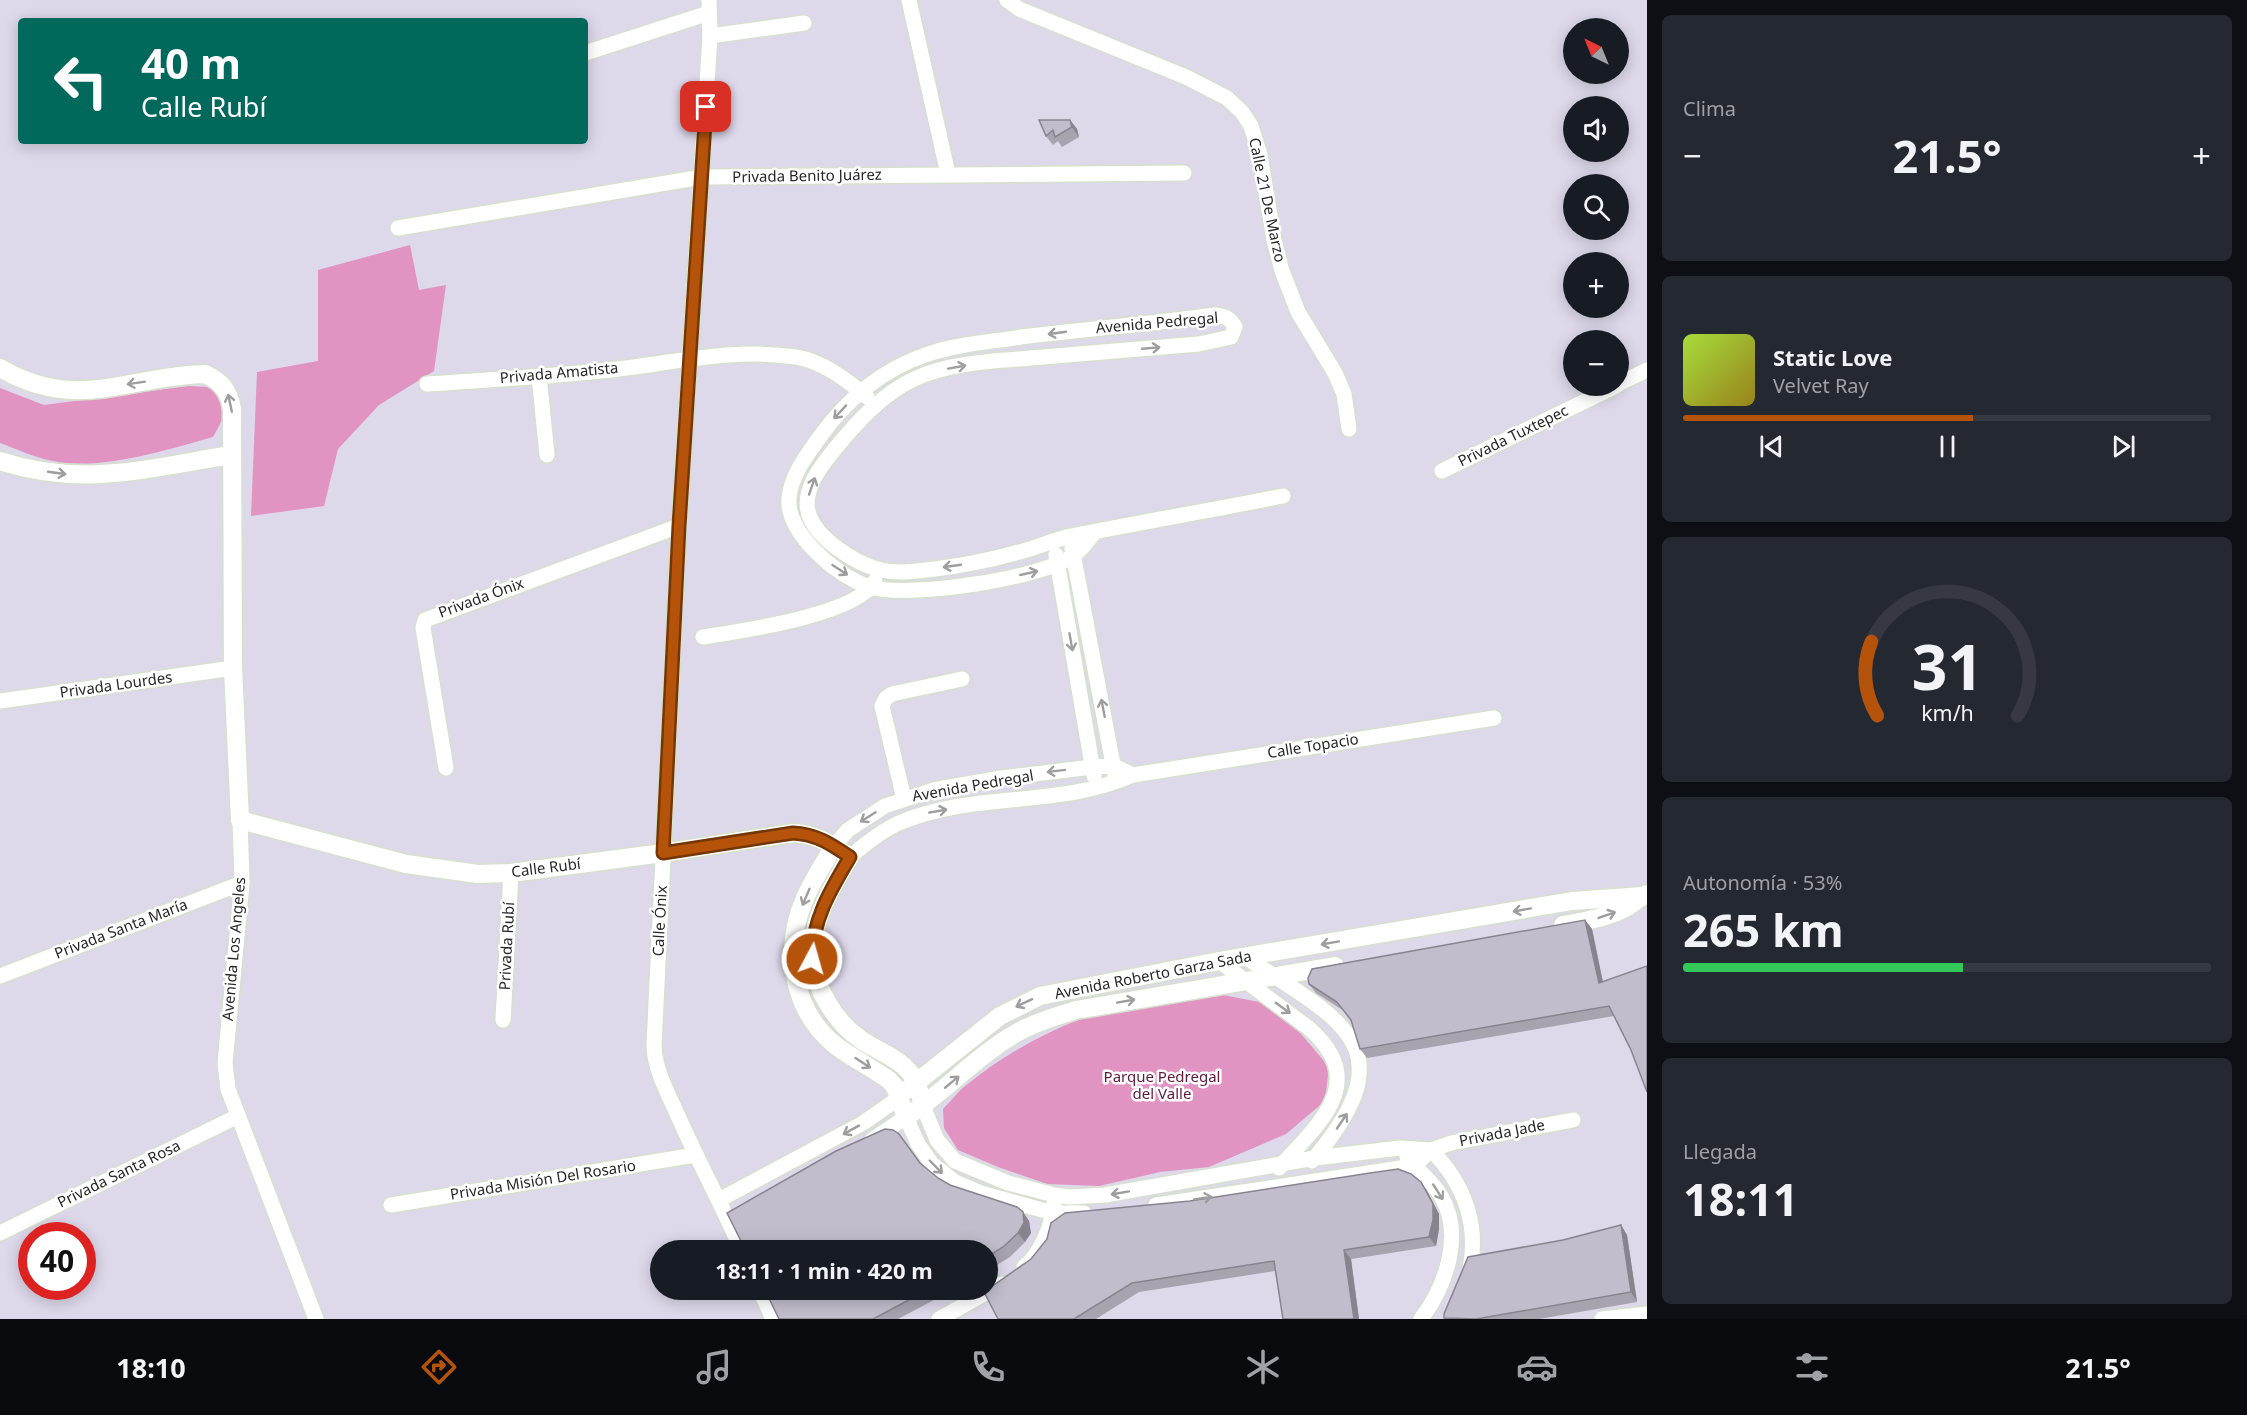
<!DOCTYPE html>
<html lang="es">
<head>
<meta charset="utf-8">
<style>
	body { margin:0; font-family:"Noto Sans",sans-serif; background:#242831; color:#f1f3f6; height:100vh; display:flex; flex-direction:column; font-size:22px; white-space:nowrap }
	* { box-sizing:border-box; margin:0 }
	p { font-size:20px; color:#9ea1a6 }
	.icon { flex:none; width:33px; height:33px; fill:none; stroke:currentColor; stroke-width:2; stroke-linecap:round; stroke-linejoin:round }
	.map { position:relative; flex:1; overflow:hidden }
	.side { display:flex; flex-direction:column; gap:15px; padding:15px; background:#0d0f14; width:600px }
	.side>* { flex:none }
	.hud { position:absolute; left:18px; top:18px; width:570px; height:126px; border-radius:6px; box-shadow:0 3px 15px #0003; background:#00695c; color:#fff; overflow:hidden }
	.needle { width:39px; rotate:317deg }
	.fabs { position:absolute; left:1563px; top:18px; display:grid; gap:12px }
	.fabs a { display:grid; place-items:center; width:66px; height:66px; border-radius:50%; background:#171b24; box-shadow:0 3px 15px #0003; font-size:30px }
	.speed { position:absolute; left:18px; top:1222px; display:flex; gap:12px; font-size:30px; font-weight:700; text-align:center }
	.speed>* { display:grid; place-content:center; width:78px; height:78px; border-radius:50%; background:#171b24; box-shadow:0 3px 15px #0003; line-height:1 }
	.speed .limit { border:9px solid #d22; background:#fff; color:#111 }
	.pin { position:absolute; display:grid; place-items:center; width:51px; height:51px; color:#fff; margin:-26px; border-radius:12px; box-shadow:0 3px 9px #0006 }
	.me { position:absolute; width:66px; margin:-33px; rotate:6deg; stroke-linejoin:round; filter:drop-shadow(0 0 4px #0008) }
	.turn { display:flex; align-items:center; gap:21px; height:126px; padding:0 24px; font-size:27px }
	.turn .icon { width:78px; height:78px; stroke-width:2.5 }
	.turn b { display:block; font-size:42px; line-height:51px }
	.big { font-size:45px; font-weight:700; line-height:1.1 }
	.side .widget { flex:1; display:flex; flex-direction:column; justify-content:center; gap:9px; min-width:0; padding:0 21px; border-radius:9px; background:#242831 }
	.side .dial { align-items:center; gap:0 }
	.dial svg { height:156px; overflow:visible; fill:none; stroke:#363941; stroke-width:7; stroke-linecap:round; text-anchor:middle }
	.dial text { fill:#f1f3f6; stroke:none }
	.song { display:flex; align-items:center; gap:18px }
	.cover { width:72px; height:72px; border-radius:9px; background:linear-gradient(135deg,hsl(80 70% 55%),hsl(50 70% 35%)) }
	.played { height:6px; border-radius:3px; background:linear-gradient(90deg,#b45309 55%,#363941 55%) }
	.keys { display:flex; justify-content:space-around; direction:ltr }
	.heat { display:flex; justify-content:space-between; align-items:center; font-size:33px; direction:ltr }
	.charge { height:9px; border-radius:4px; background:linear-gradient(90deg,#34c759 53%,#363941 0) }
	.trip { position:absolute; left:650px; top:1240px; width:348px; height:60px; border-radius:30px; background:#171b24; box-shadow:0 3px 15px #0003; font-weight:700; line-height:60px; text-align:center }
	.menu { display:flex; height:96px; justify-content:space-around; align-items:center; background:#090b0e; color:#9ea1a6 }
	.menu .icon { width:42px; height:42px }
	.menu .active { color:#b45309 }
	.menu b { font-size:27px; color:#f1f3f6 }
	main { display:flex; flex:1; min-height:0 }
	.map>svg:first-child { display:block }
	.green { fill:#e193c2 }
	.lines { fill:none; stroke-linecap:round; stroke-linejoin:round }
	.minor-casing { stroke:#d6e0cd; stroke-width:18 }
	.tertiary-casing { stroke:#d6e0cd; stroke-width:21 }
	.minor { stroke:#fff; stroke-width:15 }
	.tertiary { stroke:#fff; stroke-width:18 }
	.wall { fill:#a7a3af }
	.shaded-wall { fill:#88848f }
	.building { fill:#c2bdcc; stroke:#88848f; stroke-width:1.5 }
	.oneway { stroke:#9e9e9e }
	.route-casing { stroke:#753606; stroke-width:15 }
	.route { stroke:#b45309; stroke-width:10 }
	.labels { text-anchor:middle; stroke-width:5; stroke-linejoin:round; paint-order:stroke }
	.street-label { font-size:15px; fill:#272727; stroke:#fff }
	.park-label { font-size:15px; fill:#61193b; stroke:#fff }
</style>
</head>
<body>
<main>
<div class="map">
<svg width="1647" height="1319" viewBox="0 0 1647 1319">
	<rect width="100%" height="100%" fill="#ddd8ea"/>
	<!-- green -->
	<g class="green">
		<polygon points="410,245 419,290 446,285 434,371 379,405 338,449 324,506 251,516 257,372 318,361 318,270"/>
		<path d="M189,386L209,387C228,407 227,413 213,437C166,450 101,471 53,461C35,458 17,449 0,443V388L44,405Z"/>
		<path d="M1223,995L1259,1002L1297,1029L1329,1067L1325,1101L1286,1134L1209,1167L1160,1172L1099,1186L1047,1184L998,1167L958,1150L944,1128L943,1109C952,1100 959,1090 969,1083C1016,1045 1085,1010 1145,1002C1171,998 1197,997 1223,995Z"/>
	</g>
	<g class="lines">
		<defs>
			<g id="minor">
				<path d="M709,0L710,36L679,526L654,1046C655,1071 668,1093 678,1116C698,1161 722,1205 742,1251"/>
				<polyline points="909,0 948,174"/>
				<polyline points="1007,0 1019,9 1186,77 1227,98 1242,112 1251,126 1260,155 1274,240 1282,271 1298,312 1335,373 1344,394 1349,429"/>
				<polyline points="710,36 804,23"/>
				<polyline points="585,53 709,13"/>
				<polyline points="398,228 702,177 1184,173"/>
				<polyline points="539,376 547,455"/>
				<path d="M427,384C485,380 543,377 600,371C665,365 731,347 796,357C822,361 847,380 867,397"/>
				<polyline points="1618,384 1647,370"/>
				<polyline points="1442,471 1616,386"/>
				<path d="M1094,533C1088,540 1081,551 1073,556C1039,579 914,597 874,588C842,581 785,534 789,498C791,476 806,456 819,438C846,400 883,369 928,354C958,344 990,342 1021,337C1086,329 1150,324 1215,315C1225,316 1230,318 1235,327L1231,337L1199,344C1147,348 1095,353 1043,357C1000,361 953,361 914,379C882,394 856,423 834,450C821,466 803,489 808,511C814,538 856,564 881,570C899,574 917,571 935,569C967,565 999,558 1030,549C1044,545 1058,538 1072,536C1142,522 1213,510 1283,496"/>
				<polyline points="1072,548 1115,775"/>
				<polyline points="1056,555 1094,776"/>
				<path d="M703,637C740,631 858,615 875,581"/>
				<polyline points="0,701 233,668"/>
				<polyline points="446,768 423,628 425,620 679,526"/>
				<polyline points="904,799 882,706 886,698 892,694 962,679"/>
				<polyline points="240,820 242,883 225,1063 228,1089 316,1319"/>
				<polyline points="834,846 848,830 885,806 933,790 1001,778 1092,767 1114,766 1133,775"/>
				<path d="M850,857C865,844 881,831 899,823C973,791 1060,808 1133,775L1494,718"/>
				<path d="M1245,957C1342,1021 1409,1047 1312,1161"/>
				<path d="M1219,961L1310,1029C1370,1083 1318,1124 1279,1168"/>
				<polyline points="0,976 242,883"/>
				<polyline points="503,1020 511,873"/>
				<polyline points="923,1106 937,1140 955,1161 1008,1183 1054,1195 1070,1197 1105,1195 1315,1158 1400,1148 1431,1150"/>
				<polyline points="872,1140 906,1117 918,1144 932,1164 955,1182 981,1193 1053,1213 1084,1213"/>
				<path d="M1431,1150C1465,1184 1481,1228 1468,1276"/>
				<path d="M1407,1157C1418,1171 1432,1181 1441,1196C1464,1234 1446,1286 1421,1319"/>
				<polyline points="719,1200 863,1123 899,1098"/>
				<polyline points="391,1205 695,1155"/>
				<polyline points="1156,1205 1414,1166 1431,1150 1451,1143 1573,1120"/>
				<polyline points="0,1233 238,1116"/>
				<path d="M1024,1267C1041,1253 1052,1226 1054,1204"/>
				<polyline points="760,1290 773,1319"/>
				<polyline points="939,1319 1002,1284"/>
				<polyline points="1602,1319 1647,1314"/>
			</g>
			<g id="tertiary">
				<path d="M0,368C77,413 127,376 205,374C222,382 229,391 232,409L233,668L240,820L406,864L478,874L511,873L663,853L793,833C816,834 831,844 850,857C822,903 795,949 827,1002C835,1016 847,1030 860,1039C878,1052 904,1059 915,1080C919,1088 921,1097 923,1106"/>
				<path d="M0,461C83,488 149,468 231,455"/>
				<path d="M834,846C824,863 813,880 805,898C783,948 791,1009 835,1045C852,1058 872,1068 889,1080L895,1087L906,1117C946,1091 978,1054 1020,1031C1038,1021 1057,1016 1076,1010L1335,966"/>
				<path d="M1563,925C1585,921 1607,918 1627,907C1634,903 1640,897 1647,894"/>
				<polyline points="907,1090 1000,1016 1040,996 1219,961 1572,901 1643,896"/>
			</g>
		</defs>
		<!-- minor casing -->
		<use href="#minor" class="minor-casing"/>
		<!-- tertiary casing -->
		<use href="#tertiary" class="tertiary-casing"/>
		<!-- minor -->
		<use href="#minor" class="minor"/>
		<!-- tertiary -->
		<use href="#tertiary" class="tertiary"/>
	</g>
	<!-- wall -->
	<g class="wall">
		<polygon points="1039,120 1070,120 1077,129 1079,137 1062,147 1058,141 1053,145 1046,136"/>
		<polygon points="1585,920 1592,929 1603,982 1631,1050 1614,1016 1367,1058 1360,1049 1351,1021 1344,1011 1316,993 1309,984"/>
		<polygon points="920,1163 938,1178 950,1185 1023,1212 1029,1221 1031,1233 1025,1242 1010,1257 987,1271 987,1251"/>
		<polygon points="1421,1182 1427,1191 1439,1214 1439,1229 1436,1246 1351,1259 1359,1319 1283,1319 1275,1271 1139,1292 1096,1319 998,1319 1190,1201"/>
		<polygon points="1621,1225 1627,1235 1637,1302 1539,1319 1444,1319 1563,1240"/>
		<polygon points="765,1290 953,1290 898,1319 779,1319"/>
	</g>
	<!-- shaded-wall -->
	<g class="shaded-wall">
		<polygon points="1070,120 1077,129 1079,137 1072,127"/>
		<polygon points="1585,920 1592,929 1605,993 1599,983"/>
		<polygon points="1421,1182 1427,1191 1439,1214 1439,1229 1436,1246 1429,1237"/>
		<polygon points="1023,1212 1029,1221 1031,1233 1025,1242 1018,1233"/>
		<polygon points="1621,1225 1627,1235 1637,1302 1631,1292"/>
		<polygon points="1344,1250 1351,1259 1359,1319 1354,1319"/>
	</g>
	<!-- building -->
	<g class="building">
		<polygon points="1039,120 1070,120 1072,127 1055,137 1053,130 1046,136"/>
		<polygon points="1585,920 1599,983 1647,966 1647,1092 1631,1050 1609,1006 1360,1049 1351,1020 1337,1002 1309,984 1308,978 1312,969"/>
		<polygon points="885,1129 893,1130 899,1134 920,1163 938,1178 950,1185 1017,1207 1023,1212 1024,1223 1018,1233 1003,1247 987,1257 987,1251 746,1251 727,1213 836,1151"/>
		<polygon points="1398,1169 1411,1174 1421,1182 1433,1204 1433,1220 1429,1237 1344,1250 1354,1319 1283,1319 1274,1261 1132,1283 1074,1319 998,1319 984,1292 1031,1259 1047,1239 1051,1223 1065,1213 1190,1201 1370,1173"/>
		<polygon points="1621,1225 1631,1292 1476,1319 1444,1318 1444,1314 1468,1257 1563,1240"/>
		<polygon points="765,1290 928,1290 873,1319 779,1319"/>
	</g>
	<!-- one-way arrows -->
	<defs><path id="oneway-shaft" d="M-6 0H5M1.5-3L5.5 0L1.5 3" fill="none" stroke-width="1.6" stroke-linecap="round" stroke-linejoin="round" transform="scale(1.5)"/></defs>
	<g class="oneway">
		<use href="#oneway-shaft" transform="translate(1057 333) rotate(172)"/>
		<use href="#oneway-shaft" transform="translate(1151 348) rotate(-5)"/>
		<use href="#oneway-shaft" transform="translate(957 367) rotate(-10)"/>
		<use href="#oneway-shaft" transform="translate(136 383) rotate(171)"/>
		<use href="#oneway-shaft" transform="translate(230 403) rotate(-102)"/>
		<use href="#oneway-shaft" transform="translate(840 412) rotate(133)"/>
		<use href="#oneway-shaft" transform="translate(57 473) rotate(8)"/>
		<use href="#oneway-shaft" transform="translate(812 486) rotate(-71)"/>
		<use href="#oneway-shaft" transform="translate(952 566) rotate(172)"/>
		<use href="#oneway-shaft" transform="translate(840 570) rotate(33)"/>
		<use href="#oneway-shaft" transform="translate(1029 573) rotate(-13)"/>
		<use href="#oneway-shaft" transform="translate(1071 642) rotate(80)"/>
		<use href="#oneway-shaft" transform="translate(1103 708) rotate(-101)"/>
		<use href="#oneway-shaft" transform="translate(1056 771) rotate(173)"/>
		<use href="#oneway-shaft" transform="translate(938 811) rotate(-10)"/>
		<use href="#oneway-shaft" transform="translate(868 817) rotate(148)"/>
		<use href="#oneway-shaft" transform="translate(806 897) rotate(113)"/>
		<use href="#oneway-shaft" transform="translate(1522 910) rotate(170)"/>
		<use href="#oneway-shaft" transform="translate(1607 915) rotate(-19)"/>
		<use href="#oneway-shaft" transform="translate(1330 943) rotate(170)"/>
		<use href="#oneway-shaft" transform="translate(1126 1001) rotate(-10)"/>
		<use href="#oneway-shaft" transform="translate(1024 1003) rotate(155)"/>
		<use href="#oneway-shaft" transform="translate(1283 1008) rotate(36)"/>
		<use href="#oneway-shaft" transform="translate(863 1063) rotate(33)"/>
		<use href="#oneway-shaft" transform="translate(952 1082) rotate(-40)"/>
		<use href="#oneway-shaft" transform="translate(1342 1121) rotate(-56)"/>
		<use href="#oneway-shaft" transform="translate(851 1130) rotate(151)"/>
		<use href="#oneway-shaft" transform="translate(936 1167) rotate(46)"/>
		<use href="#oneway-shaft" transform="translate(1438 1192) rotate(57)"/>
		<use href="#oneway-shaft" transform="translate(1120 1193) rotate(170)"/>
		<use href="#oneway-shaft" transform="translate(1203 1198) rotate(-9)"/>
	</g>
	<g class="lines">
		<defs>
			<path id="route" d="M706,107L679,526L663,853L793,833C816,834 831,844 850,857C831,889 812,920 812,959"/>
		</defs>
		<!-- route casing -->
		<use href="#route" class="route-casing"/>
		<!-- route -->
		<use href="#route" class="route"/>
	</g>
	<g class="labels">
		<!-- street labels -->
		<g class="street-label">
			<text transform="translate(807 176) rotate(-1)" y="5">Privada Benito Juárez</text>
			<text transform="translate(1267 200) rotate(78)" y="5">Calle 21 De Marzo</text>
			<text transform="translate(1157 323) rotate(-5)" y="5">Avenida Pedregal</text>
			<text transform="translate(559 373) rotate(-5)" y="5">Privada Amatista</text>
			<text transform="translate(1513 436) rotate(-26)" y="5">Privada Tuxtepec</text>
			<text transform="translate(481 598) rotate(-20)" y="5">Privada Ónix</text>
			<text transform="translate(116 685) rotate(-8)" y="5">Privada Lourdes</text>
			<text transform="translate(1313 746) rotate(-9)" y="5">Calle Topacio</text>
			<text transform="translate(973 786) rotate(-10)" y="5">Avenida Pedregal</text>
			<text transform="translate(546 868) rotate(-7)" y="5">Calle Rubí</text>
			<text transform="translate(660 921) rotate(-87)" y="5">Calle Ónix</text>
			<text transform="translate(121 929) rotate(-21)" y="5">Privada Santa María</text>
			<text transform="translate(507 946) rotate(-87)" y="5">Privada Rubí</text>
			<text transform="translate(234 949) rotate(-85)" y="5">Avenida Los Angeles</text>
			<text transform="translate(1153 975) rotate(-11)" y="5">Avenida Roberto Garza Sada</text>
			<text transform="translate(1502 1133) rotate(-11)" y="5">Privada Jade</text>
			<text transform="translate(119 1174) rotate(-26)" y="5">Privada Santa Rosa</text>
			<text transform="translate(543 1180) rotate(-9)" y="5">Privada Misión Del Rosario</text>
		</g>
		<!-- park labels -->
		<g class="park-label">
			<text x="1162" y="1082">Parque Pedregal<tspan x="1162" dy="17">del Valle</tspan></text>
		</g>
	</g>
</svg>
<div class="fabs">
<a><svg class="needle" viewBox="-14 -14 28 28"><path d="M0-13l5 13h-10z" fill="#e53935"/><path d="M0 13l5-13h-10z" fill="#9ea1a6"/></svg></a>
<a><svg class="icon" aria-label="sound" viewBox="0 0 24 24"><path d="M4 9h4l5-4v14l-5-4H4zM17 9q2 3 0 6"/></svg></a>
<a><svg class="icon" aria-label="search" viewBox="0 0 24 24"><circle cx="10" cy="10" r="6"/><path d="M15 15l6 6"/></svg></a>
<a>+</a>
<a>−</a>
</div>
<div class="speed"><div class="limit">40</div></div>
<div class="pin" style="left:706px;top:107px;background:#d93025"><svg class="icon" aria-label="arrive" viewBox="0 0 24 24"><path d="M6 21V4h12l-3 4 3 4H6"/></svg></div>
<svg class="me" style="left:812px;top:959px" viewBox="-20 -20 40 40"><circle r="17" fill="#b45309" stroke="#fff" stroke-width="3"/><path d="M0-11L8 9 0 5-8 9z" fill="#fff"/></svg>
<div class="trip">18:11 · 1 min · 420 m</div>
<div class="hud">
<div class="turn"><svg class="icon" aria-label="left" viewBox="0 0 24 24"><path d="M17 20v-9H6M10 6l-5 5 5 5"/></svg><div><b>40 m</b>Calle Rubí</div></div>
</div>
</div>
<section class="side">
<div class="widget"><p>Clima</p>
<div class="heat"><a>−</a><b class="big">21.5°</b><a>+</a></div>
</div>
<div class="widget">
<div class="song"><i class="cover"></i><div><b>Static Love</b><p>Velvet Ray</p></div></div>
<div class="played"></div>
<div class="keys"><svg class="icon" aria-label="previous" viewBox="0 0 24 24"><path d="M18 5L8 12l10 7zM5 5v14"/></svg><svg class="icon" aria-label="pause" viewBox="0 0 24 24"><path d="M8 5v14M16 5v14"/></svg><svg class="icon" aria-label="next" viewBox="0 0 24 24"><path d="M6 5l10 7-10 7zM19 5v14"/></svg></div>
</div>
<div class="widget dial"><svg viewBox="0 0 100 80">
<path d="M14 69A42 42 0 1 1 86 69"/>
<path d="M14 69A42 42 0 0 1 11 31" stroke="#b45309"/>
<text x="50" y="56" font-size="32" font-weight="700">31</text>
<text x="50" y="72" font-size="11">km/h</text>
</svg></div>
<div class="widget"><p>Autonomía · 53%</p><b class="big">265 km</b><div class="charge"></div></div>
<div class="widget"><p>Llegada</p><b class="big">18:11</b></div>
</section>
</main>
<nav class="menu">
<b>18:10</b>
<svg class="icon active" aria-label="directions" viewBox="0 0 24 24"><path d="M12 3l9 9-9 9-9-9zM9 14v-3h6M13 9l2 2-2 2"/></svg>
<svg class="icon" aria-label="music" viewBox="0 0 24 24"><path d="M9 18V5l10-2v13"/><circle cx="6" cy="18" r="3"/><circle cx="16" cy="16" r="3"/></svg>
<svg class="icon" aria-label="phone" viewBox="0 0 24 24"><path d="M5 4h4l2 5-3 2q2 4 5 5l2-3 5 2v4C11 20 4 13 5 4z"/></svg>
<svg class="icon" aria-label="climate" viewBox="0 0 24 24"><path d="M12 3v18M4 7l16 10M4 17L20 7"/></svg>
<svg class="icon" aria-label="car" viewBox="0 0 24 24"><path d="M5 17H2v-5l4-1 3-4h7l3 4 3 1v5h-3M9 17h6M6 11h13"/><circle cx="7" cy="17" r="2"/><circle cx="17" cy="17" r="2"/></svg>
<svg class="icon" aria-label="filters" viewBox="0 0 24 24"><path d="M4 7h16M4 17h16"/><circle cx="9" cy="7" r="2"/><circle cx="15" cy="17" r="2"/></svg>
<b>21.5°</b>
</nav>
</body>
</html>
